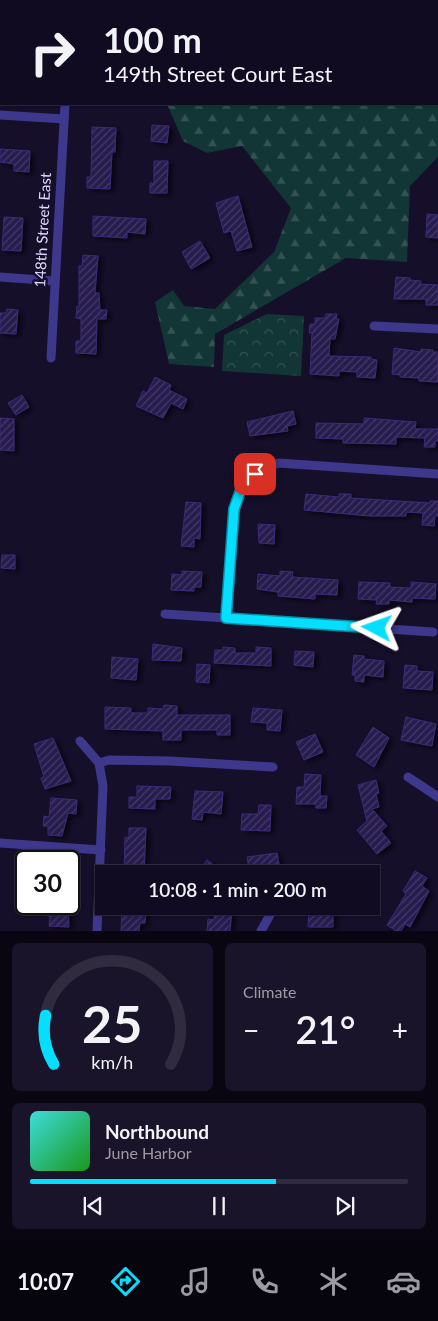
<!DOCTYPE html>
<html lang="en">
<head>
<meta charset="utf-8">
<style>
	body { margin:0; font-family:Lato,sans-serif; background:#191429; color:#f1f3f6; height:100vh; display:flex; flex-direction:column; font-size:19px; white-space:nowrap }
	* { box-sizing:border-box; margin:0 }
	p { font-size:16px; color:#9c9ba5 }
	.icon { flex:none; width:28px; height:28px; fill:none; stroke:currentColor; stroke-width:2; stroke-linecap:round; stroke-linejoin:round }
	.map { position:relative; height:931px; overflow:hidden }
	.side { display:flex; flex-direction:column; gap:12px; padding:12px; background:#090612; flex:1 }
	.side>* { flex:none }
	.hud { position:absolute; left:0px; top:0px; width:439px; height:105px; box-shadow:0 1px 4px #0004,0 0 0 1px #302b3e; background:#100b20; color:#f1f3f6; overflow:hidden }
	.speed { position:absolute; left:15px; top:850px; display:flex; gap:10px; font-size:25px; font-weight:700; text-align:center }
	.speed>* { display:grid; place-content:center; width:65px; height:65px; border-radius:50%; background:#100b20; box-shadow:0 1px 4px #0004,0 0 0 1px #302b3e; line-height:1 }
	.speed .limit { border:2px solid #111; border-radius:8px; background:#fff; color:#111 }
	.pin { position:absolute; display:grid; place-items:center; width:42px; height:42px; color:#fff; margin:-21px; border-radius:10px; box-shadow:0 2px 8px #0006 }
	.me { position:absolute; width:55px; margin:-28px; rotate:274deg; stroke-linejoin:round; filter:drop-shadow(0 0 4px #0008) }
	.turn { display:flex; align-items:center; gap:18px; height:105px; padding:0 20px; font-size:22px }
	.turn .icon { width:65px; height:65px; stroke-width:2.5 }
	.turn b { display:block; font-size:35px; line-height:42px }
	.big { font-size:38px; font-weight:600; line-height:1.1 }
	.side .card { flex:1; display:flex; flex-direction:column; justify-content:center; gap:8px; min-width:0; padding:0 18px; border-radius:8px; background:#191429 }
	.side .dial { align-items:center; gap:0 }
	.dial svg { height:130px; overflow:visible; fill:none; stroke:#302b3e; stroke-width:7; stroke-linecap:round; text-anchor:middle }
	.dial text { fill:#f1f3f6; stroke:none }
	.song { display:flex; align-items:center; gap:15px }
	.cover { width:60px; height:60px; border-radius:8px; background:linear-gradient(135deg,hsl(180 70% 55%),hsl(120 70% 35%)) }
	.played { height:5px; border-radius:2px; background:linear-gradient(90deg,#05deff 65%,#302b3e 65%) }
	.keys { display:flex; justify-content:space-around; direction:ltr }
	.heat { display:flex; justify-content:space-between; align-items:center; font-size:28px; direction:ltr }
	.side .tiles { flex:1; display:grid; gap:12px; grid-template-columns:1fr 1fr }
	.card:last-child { grid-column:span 2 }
	.trip { position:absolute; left:95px; top:865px; width:285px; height:50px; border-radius:0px; background:#100b20; box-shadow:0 1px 4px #0004,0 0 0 1px #302b3e; font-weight:600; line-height:50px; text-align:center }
	.tab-bar { display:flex; height:80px; justify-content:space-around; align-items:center; background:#06040d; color:#9c9ba5 }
	.tab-bar .icon { width:35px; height:35px }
	.tab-bar .on { color:#05deff }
	.tab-bar b { font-size:22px; color:#f1f3f6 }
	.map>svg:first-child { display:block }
	.forest { fill:url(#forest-firs) }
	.park { fill:url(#park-crowns) }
	.building { fill:url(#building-hatch); stroke:#3d2b7a; filter:url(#shadow) }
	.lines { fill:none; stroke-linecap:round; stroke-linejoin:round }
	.street { stroke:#3e388c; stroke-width:9 }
	.route-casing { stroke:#0390a6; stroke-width:12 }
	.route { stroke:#05deff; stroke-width:9 }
	.labels { text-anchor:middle; stroke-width:5; stroke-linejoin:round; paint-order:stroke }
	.street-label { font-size:15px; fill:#ded9ff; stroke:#150f2a }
</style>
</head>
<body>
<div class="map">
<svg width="438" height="931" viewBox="0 0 438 931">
	<defs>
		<pattern id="forest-firs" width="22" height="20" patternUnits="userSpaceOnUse" patternTransform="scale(1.25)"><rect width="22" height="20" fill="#123535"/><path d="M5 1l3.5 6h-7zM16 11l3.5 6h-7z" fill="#345253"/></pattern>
		<pattern id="park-crowns" width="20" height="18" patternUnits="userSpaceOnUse" patternTransform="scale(1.25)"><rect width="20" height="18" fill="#123535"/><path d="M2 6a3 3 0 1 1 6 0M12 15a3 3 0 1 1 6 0" fill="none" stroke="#345253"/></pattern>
		<pattern id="building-hatch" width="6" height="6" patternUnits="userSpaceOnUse" patternTransform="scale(1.25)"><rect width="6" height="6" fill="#261a4d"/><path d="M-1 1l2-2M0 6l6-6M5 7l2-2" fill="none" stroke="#453b68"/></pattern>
		<filter id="shadow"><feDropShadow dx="4" dy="2.5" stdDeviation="2.5" flood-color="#0009"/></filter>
	</defs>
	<rect width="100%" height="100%" fill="#150f2a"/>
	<!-- forest -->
	<polygon class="forest" points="438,75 438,157 410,186 407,262 346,258 215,334 214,367 169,364 155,302 173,290 184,306 215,309 274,252 291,208 242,146 207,153 183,141 167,104 438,104"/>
	<!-- park -->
	<polygon class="park" points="267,314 304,316 301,376 222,371 224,335"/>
	<!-- building -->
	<g class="building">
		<polygon points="152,125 169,126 167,143 151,141"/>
		<polygon points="92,127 116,128 115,152 112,152 110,189 87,188 87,177 91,177"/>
		<polygon points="0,149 30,151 29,172 14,171 14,164 0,162"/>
		<polygon points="154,161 168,161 167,193 150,193 150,183 154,183"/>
		<polygon points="238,196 252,247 237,251 231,231 224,233 216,203"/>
		<polygon points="427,214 438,215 438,238 426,237"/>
		<polygon points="93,216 146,219 145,234 127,232 127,238 93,236"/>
		<polygon points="4,217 23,218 21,251 2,250"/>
		<polygon points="200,241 210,258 191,269 182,252"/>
		<polygon points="83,255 98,256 95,293 99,293 100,310 107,310 106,319 97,319 96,354 76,353 76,341 81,341 81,319 76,318 77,306 79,307 79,266 82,266"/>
		<polygon points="396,277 410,278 410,280 421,281 420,284 438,285 438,305 426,305 426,299 394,299"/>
		<polygon points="7,309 18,310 16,334 0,333 0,313 6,313"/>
		<polygon points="326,314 337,314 336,319 339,319 335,339 330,339 329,356 371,357 371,359 377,360 375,378 357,377 357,372 339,371 339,376 310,374 312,333 309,333 310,324 315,324 315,318 325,318"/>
		<polygon points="394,348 421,352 421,349 433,350 433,352 437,352 438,382 419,381 419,378 400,377 400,375 392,374"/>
		<polygon points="155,377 171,385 169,390 187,399 183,409 171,403 163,418 136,406 143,391 147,393"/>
		<polygon points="22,395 29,407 16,415 8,403"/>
		<polygon points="293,411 296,424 287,426 288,431 250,436 247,422"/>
		<polygon points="0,418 14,419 14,451 0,450"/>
		<polygon points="364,418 416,422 415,429 438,429 438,441 435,441 435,447 424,447 425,438 396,437 396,444 343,443 343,439 316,438 316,423 364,424"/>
		<polygon points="306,494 339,497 339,494 351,494 351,498 430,503 430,501 438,501 438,516 435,516 434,526 422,525 423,513 406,512 406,516 370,516 304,510"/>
		<polygon points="186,502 201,503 200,539 194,538 194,547 181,546"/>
		<polygon points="258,524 275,525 274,544 259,543"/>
		<polygon points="2,555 15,555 15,569 1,568"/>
		<polygon points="182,571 202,572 201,587 194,587 194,591 171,590 172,574 182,575"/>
		<polygon points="280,571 293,572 292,577 338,580 337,595 315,594 315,599 278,596 278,592 257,589 258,574 280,576"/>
		<polygon points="359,582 390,583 390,587 411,588 411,582 436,584 435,599 412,598 412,602 389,600 389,604 376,604 377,600 358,599"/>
		<polygon points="153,644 182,648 181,661 152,660"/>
		<polygon points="223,647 235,648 235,653 256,653 256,647 271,648 271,666 214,663 215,650 223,650"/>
		<polygon points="295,651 314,652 313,667 294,665"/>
		<polygon points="354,655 364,656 364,659 384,661 383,677 364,675 364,682 355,681 355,675 352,675"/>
		<polygon points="112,657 138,659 136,680 111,678"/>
		<polygon points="197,664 210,665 209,683 196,682"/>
		<polygon points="405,665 417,666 417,671 433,672 432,690 403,688"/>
		<polygon points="164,705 177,706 177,715 230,715 230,735 217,735 217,730 181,730 181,740 163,740 163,731 105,729 105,707 131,708 131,713 148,713 148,708 163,709"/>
		<polygon points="253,708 282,710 280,731 267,730 267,723 251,722"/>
		<polygon points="406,717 436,724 432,746 401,740"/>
		<polygon points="373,727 389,738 374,767 356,755"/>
		<polygon points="315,734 323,752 304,760 296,742"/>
		<polygon points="53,738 71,781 45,789 41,778 44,777 34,744"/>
		<polygon points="305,774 321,775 320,796 327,796 326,808 316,808 316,804 296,804 297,787 304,787"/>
		<polygon points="376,780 379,793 376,794 379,807 372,809 387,826 381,831 391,843 377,854 357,830 367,821 358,785"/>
		<polygon points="137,786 171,787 170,799 155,799 155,809 129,808 129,797 137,797"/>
		<polygon points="195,791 223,792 221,814 203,812 202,820 192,819"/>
		<polygon points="51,798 77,800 76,814 68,813 62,836 48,835 48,826 43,826 44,816 49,817"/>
		<polygon points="259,805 271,805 270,831 241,830 242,814 258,814"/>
		<polygon points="129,828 146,828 144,874 124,874 125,837 129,838"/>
		<polygon points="277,853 280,869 262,872 262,874 250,874 247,857"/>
		<polygon points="207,860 226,874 197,874"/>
		<polygon points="314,865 317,874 292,874 291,873"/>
		<polygon points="415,871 427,878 422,886 429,891 410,927 405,924 401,931 396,931 387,925 406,894 403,891"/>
		<polygon points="50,904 68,904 69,927 49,926 50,916 47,916"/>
		<polygon points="313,906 333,906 333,927 308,927 309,910 313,910"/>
		<polygon points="215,910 232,911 230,931 207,931 208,919 214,920"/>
		<polygon points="122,911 146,913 145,923 140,923 139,931 121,931"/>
	</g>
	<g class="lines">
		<!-- street -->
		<g class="street">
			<polyline points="71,1 71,0"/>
			<polyline points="0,115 64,119"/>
			<polyline points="0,277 54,281"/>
			<polyline points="374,326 438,329"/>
			<polyline points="51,358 65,104"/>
			<polyline points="165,614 433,632"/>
			<polyline points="226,618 236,500 251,477 262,469 279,463 438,474"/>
			<polyline points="80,741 99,763 103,786 97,931"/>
			<polyline points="99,763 109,760 170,761 273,767"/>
			<polyline points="408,777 438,797"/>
			<polyline points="0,843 101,850"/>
			<polyline points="261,931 271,913"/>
		</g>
	</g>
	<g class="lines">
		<defs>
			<polyline id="route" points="255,474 240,492 234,509 226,618 377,628"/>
		</defs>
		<!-- route casing -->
		<use href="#route" class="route-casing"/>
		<!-- route -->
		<use href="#route" class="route"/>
	</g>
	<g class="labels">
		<!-- street labels -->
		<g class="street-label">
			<text transform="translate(43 230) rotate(-87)" y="5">148th Street East</text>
		</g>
	</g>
</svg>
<div class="speed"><div class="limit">30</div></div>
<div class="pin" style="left:255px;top:474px;background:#d93025"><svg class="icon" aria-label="arrive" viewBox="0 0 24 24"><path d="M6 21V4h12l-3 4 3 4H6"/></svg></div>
<svg class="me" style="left:377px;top:628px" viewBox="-20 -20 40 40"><path d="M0-17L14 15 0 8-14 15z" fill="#05deff" stroke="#fff" stroke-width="4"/></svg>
<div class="trip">10:08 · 1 min · 200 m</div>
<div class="hud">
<div class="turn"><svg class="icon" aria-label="right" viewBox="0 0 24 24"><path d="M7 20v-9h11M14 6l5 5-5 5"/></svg><div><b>100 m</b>149th Street Court East</div></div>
</div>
</div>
<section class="side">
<div class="tiles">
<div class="card dial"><svg viewBox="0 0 100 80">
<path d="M14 69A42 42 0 1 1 86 69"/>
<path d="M14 69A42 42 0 0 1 9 39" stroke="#05deff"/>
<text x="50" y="56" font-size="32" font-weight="700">25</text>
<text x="50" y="72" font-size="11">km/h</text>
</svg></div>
<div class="card"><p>Climate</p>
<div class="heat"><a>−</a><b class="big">21°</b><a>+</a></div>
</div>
<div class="card">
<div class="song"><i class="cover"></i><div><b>Northbound</b><p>June Harbor</p></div></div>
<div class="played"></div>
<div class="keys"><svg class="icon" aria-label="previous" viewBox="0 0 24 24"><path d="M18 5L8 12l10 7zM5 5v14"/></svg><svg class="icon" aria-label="pause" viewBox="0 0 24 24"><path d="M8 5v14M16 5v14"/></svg><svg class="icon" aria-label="next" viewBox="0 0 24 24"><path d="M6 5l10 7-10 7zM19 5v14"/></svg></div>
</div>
</div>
</section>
<nav class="tab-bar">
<b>10:07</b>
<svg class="icon on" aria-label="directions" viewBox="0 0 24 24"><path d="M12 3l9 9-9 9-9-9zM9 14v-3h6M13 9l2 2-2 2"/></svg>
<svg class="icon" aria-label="music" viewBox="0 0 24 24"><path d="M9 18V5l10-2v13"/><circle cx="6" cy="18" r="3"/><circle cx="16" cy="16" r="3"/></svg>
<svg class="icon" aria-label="phone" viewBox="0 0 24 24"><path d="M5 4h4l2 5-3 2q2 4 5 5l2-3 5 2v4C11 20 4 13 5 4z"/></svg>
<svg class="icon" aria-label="climate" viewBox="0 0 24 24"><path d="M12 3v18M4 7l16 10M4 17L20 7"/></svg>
<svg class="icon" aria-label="car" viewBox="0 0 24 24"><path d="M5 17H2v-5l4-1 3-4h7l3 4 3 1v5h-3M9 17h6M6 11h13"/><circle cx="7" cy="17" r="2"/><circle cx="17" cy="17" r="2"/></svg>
</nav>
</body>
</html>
